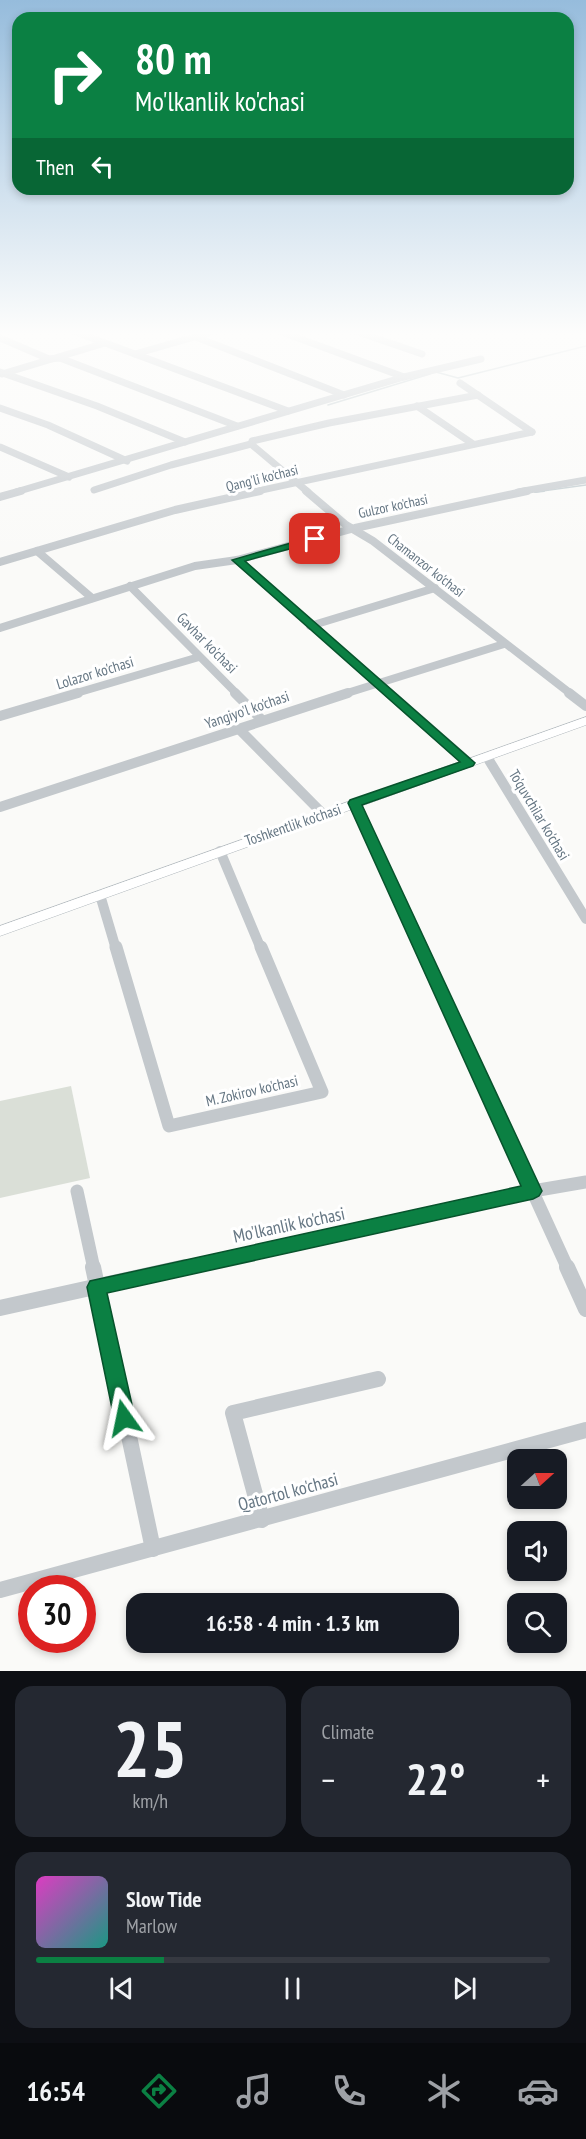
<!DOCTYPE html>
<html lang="en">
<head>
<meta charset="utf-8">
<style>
	body { margin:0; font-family:"PT Sans Narrow",sans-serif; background:#242831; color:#f1f3f6; height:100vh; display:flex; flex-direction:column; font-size:22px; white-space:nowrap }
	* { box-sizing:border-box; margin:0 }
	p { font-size:20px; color:#9ea1a6 }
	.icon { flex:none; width:33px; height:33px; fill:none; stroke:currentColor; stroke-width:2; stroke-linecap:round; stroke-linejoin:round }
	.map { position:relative; height:1671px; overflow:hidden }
	.panel { display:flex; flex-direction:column; gap:15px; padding:15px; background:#0d0f14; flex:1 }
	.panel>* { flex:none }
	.banner { position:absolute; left:12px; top:12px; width:562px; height:183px; border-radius:18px; box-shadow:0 3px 9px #0003; background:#0b8043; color:#fff; overflow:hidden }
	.needle { width:39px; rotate:69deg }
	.buttons { position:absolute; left:507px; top:1449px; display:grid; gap:12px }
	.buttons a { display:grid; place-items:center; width:60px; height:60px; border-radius:12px; background:#171b24; box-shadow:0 3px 9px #0003; font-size:30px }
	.speed { position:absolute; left:18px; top:1575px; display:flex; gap:12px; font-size:30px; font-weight:700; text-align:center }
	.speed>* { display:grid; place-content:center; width:78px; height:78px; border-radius:50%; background:#171b24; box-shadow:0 3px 9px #0003; line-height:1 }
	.speed .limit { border:9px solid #d22; background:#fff; color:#111 }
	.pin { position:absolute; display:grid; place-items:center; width:51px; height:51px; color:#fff; margin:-26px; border-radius:12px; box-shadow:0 3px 9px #0006 }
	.me { position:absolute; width:66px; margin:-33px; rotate:348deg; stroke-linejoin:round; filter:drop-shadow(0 0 4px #0008) }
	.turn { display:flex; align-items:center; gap:21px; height:126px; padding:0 24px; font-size:27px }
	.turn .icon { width:78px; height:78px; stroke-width:2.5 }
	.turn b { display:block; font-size:42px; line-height:51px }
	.then { display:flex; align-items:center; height:57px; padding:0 24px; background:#0003; gap:12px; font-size:22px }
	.big { font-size:45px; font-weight:800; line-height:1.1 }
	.panel .widget { flex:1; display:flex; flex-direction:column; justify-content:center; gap:9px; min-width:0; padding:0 21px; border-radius:18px; background:#242831 }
	.panel .dial { align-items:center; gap:0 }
	.dial b { font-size:78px; line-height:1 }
	.song { display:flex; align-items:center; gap:18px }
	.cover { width:72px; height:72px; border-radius:9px; background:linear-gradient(135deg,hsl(310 70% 55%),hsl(170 70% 35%)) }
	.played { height:6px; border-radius:3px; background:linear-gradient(90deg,#0b8043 25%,#363941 25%) }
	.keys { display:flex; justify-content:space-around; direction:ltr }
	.heat { display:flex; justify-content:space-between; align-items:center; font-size:33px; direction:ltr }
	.panel .tiles { flex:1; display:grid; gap:15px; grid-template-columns:1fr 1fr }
	.widget:last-child { grid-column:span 2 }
	.trip { position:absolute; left:126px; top:1593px; width:333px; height:60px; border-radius:18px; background:#171b24; box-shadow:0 3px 9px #0003; font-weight:800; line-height:60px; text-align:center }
	.dock { display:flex; height:96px; justify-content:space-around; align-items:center; background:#090b0e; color:#9ea1a6 }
	.dock .icon { width:42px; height:42px }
	.dock .active { color:#0b8043 }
	.dock b { font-size:27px; color:#f1f3f6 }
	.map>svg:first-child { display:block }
	.green { fill:#dadfd7 }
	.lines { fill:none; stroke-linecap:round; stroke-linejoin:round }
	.stream-far1 { stroke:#bbc7cb; stroke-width:1.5 }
	.stream { stroke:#bbc7cb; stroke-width:2 }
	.secondary-casing { stroke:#b3babf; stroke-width:1 }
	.street-far4 { stroke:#c3c8cc; stroke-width:7 }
	.street-far3 { stroke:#c3c8cc; stroke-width:8 }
	.street-far2 { stroke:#c3c8cc; stroke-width:10 }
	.street-far1 { stroke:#c3c8cc; stroke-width:13 }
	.street { stroke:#c3c8cc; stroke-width:16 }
	.secondary { fill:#fff; fill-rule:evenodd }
	.route { fill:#0b8043; stroke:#07532c; stroke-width:1.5 }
	.labels { text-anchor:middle; stroke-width:6; stroke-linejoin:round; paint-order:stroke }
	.far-street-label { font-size:14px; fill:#657683; stroke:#fff }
	.street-label { font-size:15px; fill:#657683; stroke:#fff }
	.near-street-label { font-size:18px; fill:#657683; stroke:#fff }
</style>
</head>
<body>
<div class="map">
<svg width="586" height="1671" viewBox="0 0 586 1671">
	<rect width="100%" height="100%" fill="#fafaf8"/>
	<!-- green -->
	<polygon class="green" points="71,1086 90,1178 0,1198 0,1101"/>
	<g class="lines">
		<!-- stream-far1 -->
		<g class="stream-far1">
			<polyline points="436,372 458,378 586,346"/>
			<polyline points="328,405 430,374"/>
			<polyline points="535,492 586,485"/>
		</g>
		<!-- stream -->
		<polyline class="stream" points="535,492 544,491"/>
		<defs>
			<polygon id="secondary" points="586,717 586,725 0,936 0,926"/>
		</defs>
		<!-- secondary casing -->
		<use href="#secondary" class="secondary-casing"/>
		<!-- street-far4 -->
		<g class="street-far4">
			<polyline points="73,331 288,411"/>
			<polyline points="279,331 404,377"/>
			<polyline points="355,331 422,354"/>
			<polyline points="196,337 344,395"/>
			<polyline points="0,338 49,359 60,358 237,426"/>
			<polyline points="135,354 215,331"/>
			<polyline points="0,372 97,406 185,442"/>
			<polyline points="2,374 105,343"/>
			<polyline points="460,383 532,432"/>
			<polyline points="417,406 473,444"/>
			<polyline points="0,408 48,425 127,461"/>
			<polyline points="251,444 308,492"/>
			<polyline points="0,447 69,477"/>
			<polyline points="94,490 171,465 251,444 252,441 329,423 478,395"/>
			<polyline points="16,492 404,377 481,359"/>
			<polyline points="253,492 532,432"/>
			<polyline points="518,492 586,480"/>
		</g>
		<!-- street-far3 -->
		<g class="street-far3">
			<polyline points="306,491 346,525 373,541 571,694"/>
			<polyline points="0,497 21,491"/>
			<polyline points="37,551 92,598"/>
			<polyline points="237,560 391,694"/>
			<polyline points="0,562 175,510 260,491"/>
			<polyline points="130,586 237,694"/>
			<polyline points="310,626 435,588"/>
			<polyline points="0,628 195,566 237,560 355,528 527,491"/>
			<polyline points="73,694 199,657"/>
			<polyline points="344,694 504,644"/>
		</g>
		<!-- street-far2 -->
		<g class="street-far2">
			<polyline points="235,693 262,720"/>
			<polyline points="389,693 469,763"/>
			<polyline points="569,693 586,706"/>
			<polyline points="0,716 78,693"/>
			<polyline points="239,729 323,814"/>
			<polyline points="487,757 586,919"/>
			<polyline points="355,803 422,949"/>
			<polyline points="0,807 348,693"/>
			<polyline points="220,851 261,949"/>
			<polyline points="100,895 116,949"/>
		</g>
		<!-- street-far1 -->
		<g class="street-far1">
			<polyline points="116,947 169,1126 322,1092 261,947"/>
			<polyline points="421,947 568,1269"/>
			<polyline points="77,1191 94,1269"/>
			<polyline points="178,1269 533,1191 586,1182"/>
		</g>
		<!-- street -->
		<g class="street">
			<polyline points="93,1267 153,1549"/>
			<polyline points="567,1267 586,1309"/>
			<polyline points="0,1308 185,1267"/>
			<polyline points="262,1520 233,1413 378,1379"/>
			<polyline points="0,1590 586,1430"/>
		</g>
		<!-- secondary -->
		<use href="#secondary" class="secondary"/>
	</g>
	<!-- sky -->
	<linearGradient id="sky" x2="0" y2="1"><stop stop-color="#96bcdc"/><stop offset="0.59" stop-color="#fdfdfc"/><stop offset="1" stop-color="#fdfdfc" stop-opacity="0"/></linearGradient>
	<rect width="586" height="565" fill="url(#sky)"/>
	<!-- route -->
	<polygon class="route" points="315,536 320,539 319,541 245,561 475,763 473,766 362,805 542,1191 539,1196 533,1199 107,1293 135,1418 132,1425 124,1428 117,1425 114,1418 87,1287 90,1281 521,1186 348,803 350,800 460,762 232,560"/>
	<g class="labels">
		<!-- far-street labels -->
		<g class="far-street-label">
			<text transform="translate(262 478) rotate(-14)" y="5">Qang'li ko'chasi</text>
			<text transform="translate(393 506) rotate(-12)" y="5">Gulzor ko'chasi</text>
			<text transform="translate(426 565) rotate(38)" y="5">Chamanzor ko'chasi</text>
		</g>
		<!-- street labels -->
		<g class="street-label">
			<text transform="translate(207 643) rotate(45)" y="5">Gavhar ko'chasi</text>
			<text transform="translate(95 673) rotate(-17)" y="5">Lolazor ko'chasi</text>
			<text transform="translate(247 710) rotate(-19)" y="5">Yangiyo'l ko'chasi</text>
			<text transform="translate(539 815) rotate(59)" y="5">To'quvchilar ko'chasi</text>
			<text transform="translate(293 825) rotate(-19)" y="5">Toshkentlik ko'chasi</text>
			<text transform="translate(252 1091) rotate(-13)" y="5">M. Zokirov ko'chasi</text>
		</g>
		<!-- near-street labels -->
		<g class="near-street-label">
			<text transform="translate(289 1225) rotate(-12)" y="6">Mo'lkanlik ko'chasi</text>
			<text transform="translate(288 1492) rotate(-15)" y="6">Qatortol ko'chasi</text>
		</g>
	</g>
</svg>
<div class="buttons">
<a><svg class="needle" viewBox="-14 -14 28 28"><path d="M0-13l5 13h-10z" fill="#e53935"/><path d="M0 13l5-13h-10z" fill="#9ea1a6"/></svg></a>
<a><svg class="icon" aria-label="sound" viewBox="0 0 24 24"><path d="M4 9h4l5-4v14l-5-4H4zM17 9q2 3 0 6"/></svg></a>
<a><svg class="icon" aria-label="search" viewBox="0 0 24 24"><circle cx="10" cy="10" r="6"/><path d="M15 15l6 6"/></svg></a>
</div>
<div class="speed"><div class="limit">30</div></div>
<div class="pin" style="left:315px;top:539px;background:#d93025"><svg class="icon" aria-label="arrive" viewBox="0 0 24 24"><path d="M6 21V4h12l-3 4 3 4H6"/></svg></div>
<svg class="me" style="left:124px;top:1418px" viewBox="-20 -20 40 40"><path d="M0-17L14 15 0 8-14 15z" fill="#0b8043" stroke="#fff" stroke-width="4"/></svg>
<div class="trip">16:58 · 4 min · 1.3 km</div>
<div class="banner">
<div class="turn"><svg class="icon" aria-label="right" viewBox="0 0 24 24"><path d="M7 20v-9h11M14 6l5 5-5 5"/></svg><div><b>80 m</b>Mo'lkanlik ko'chasi</div></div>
<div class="then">Then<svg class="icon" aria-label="left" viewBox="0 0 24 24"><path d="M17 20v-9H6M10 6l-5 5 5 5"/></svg></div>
</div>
</div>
<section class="panel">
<div class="tiles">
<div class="widget dial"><b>25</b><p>km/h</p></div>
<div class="widget"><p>Climate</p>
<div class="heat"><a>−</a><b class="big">22°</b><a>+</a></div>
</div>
<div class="widget">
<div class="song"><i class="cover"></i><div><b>Slow Tide</b><p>Marlow</p></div></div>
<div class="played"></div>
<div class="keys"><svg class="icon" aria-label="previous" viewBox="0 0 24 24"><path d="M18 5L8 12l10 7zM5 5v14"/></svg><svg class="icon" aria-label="pause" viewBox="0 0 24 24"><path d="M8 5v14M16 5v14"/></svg><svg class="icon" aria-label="next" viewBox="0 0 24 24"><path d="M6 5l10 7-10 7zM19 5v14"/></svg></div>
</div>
</div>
</section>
<nav class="dock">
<b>16:54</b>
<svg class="icon active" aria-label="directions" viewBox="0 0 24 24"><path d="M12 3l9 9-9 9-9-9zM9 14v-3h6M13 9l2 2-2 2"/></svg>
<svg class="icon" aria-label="music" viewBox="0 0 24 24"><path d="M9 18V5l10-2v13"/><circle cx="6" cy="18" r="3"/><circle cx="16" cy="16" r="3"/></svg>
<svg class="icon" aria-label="phone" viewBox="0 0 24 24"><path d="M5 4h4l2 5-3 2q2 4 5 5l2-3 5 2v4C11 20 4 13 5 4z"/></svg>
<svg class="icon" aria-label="climate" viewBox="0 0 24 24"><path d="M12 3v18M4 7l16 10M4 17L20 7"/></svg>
<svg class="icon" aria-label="car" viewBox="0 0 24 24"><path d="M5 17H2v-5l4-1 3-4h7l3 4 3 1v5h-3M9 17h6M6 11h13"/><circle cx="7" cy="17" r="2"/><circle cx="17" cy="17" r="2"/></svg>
</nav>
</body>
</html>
